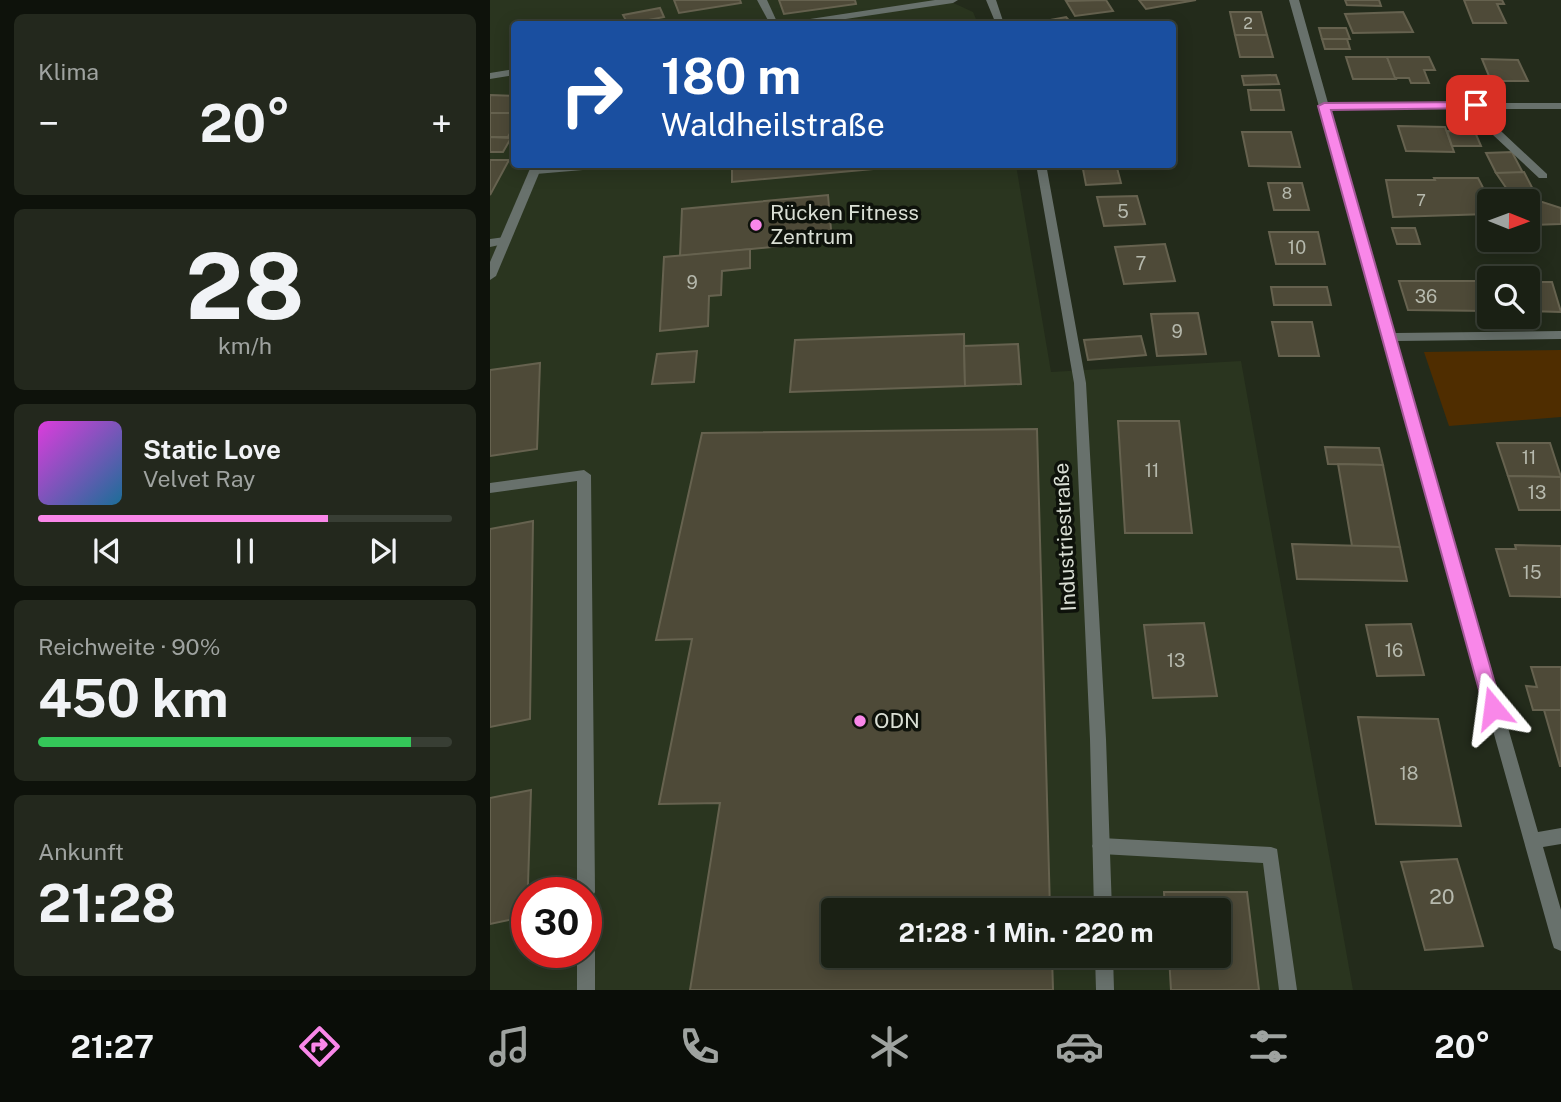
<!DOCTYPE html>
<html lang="de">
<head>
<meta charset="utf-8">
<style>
	body { margin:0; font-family:"Public Sans",sans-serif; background:#23281d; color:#f1f3f6; height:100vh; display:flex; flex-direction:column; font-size:26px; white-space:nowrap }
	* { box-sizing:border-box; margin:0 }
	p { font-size:23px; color:#9fa3a0 }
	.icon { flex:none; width:38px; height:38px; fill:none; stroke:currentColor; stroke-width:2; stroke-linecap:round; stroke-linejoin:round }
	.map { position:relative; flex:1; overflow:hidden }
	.drawer { display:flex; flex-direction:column; gap:14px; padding:14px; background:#0e120b; width:490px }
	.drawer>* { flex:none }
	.top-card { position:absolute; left:21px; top:21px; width:665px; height:147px; border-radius:7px; box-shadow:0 4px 18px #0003,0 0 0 2px #383e34; background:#1a4fa0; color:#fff; overflow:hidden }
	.needle { width:46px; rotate:91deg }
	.buttons { position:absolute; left:987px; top:189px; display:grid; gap:14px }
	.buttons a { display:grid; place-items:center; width:63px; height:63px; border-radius:7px; background:#1a2014; box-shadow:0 4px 18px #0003,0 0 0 2px #383e34; font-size:35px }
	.speed { position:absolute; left:21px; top:877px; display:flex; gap:14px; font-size:35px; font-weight:700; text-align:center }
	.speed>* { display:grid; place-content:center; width:91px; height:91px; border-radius:50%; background:#1a2014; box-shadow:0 4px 18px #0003,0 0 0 2px #383e34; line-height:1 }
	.speed .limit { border:10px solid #d22; background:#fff; color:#111 }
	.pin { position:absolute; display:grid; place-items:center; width:60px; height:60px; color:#fff; margin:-30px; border-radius:14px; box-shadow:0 4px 10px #0006 }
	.me { position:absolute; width:77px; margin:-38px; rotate:344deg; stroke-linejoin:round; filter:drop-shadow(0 0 5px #0008) }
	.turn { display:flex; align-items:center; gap:24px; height:147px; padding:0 35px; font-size:32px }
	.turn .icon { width:91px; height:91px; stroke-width:2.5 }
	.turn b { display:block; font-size:49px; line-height:60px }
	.big { font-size:52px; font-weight:700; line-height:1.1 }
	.drawer .card { flex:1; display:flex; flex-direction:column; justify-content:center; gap:10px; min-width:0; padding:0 24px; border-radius:10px; background:#23281d }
	.drawer .dial { align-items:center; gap:0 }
	.dial b { font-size:91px; line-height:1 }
	.song { display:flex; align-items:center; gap:21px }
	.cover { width:84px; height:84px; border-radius:10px; background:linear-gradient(135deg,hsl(300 70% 55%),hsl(200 70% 35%)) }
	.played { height:7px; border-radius:4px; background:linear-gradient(90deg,#f987e9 70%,#383e34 70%) }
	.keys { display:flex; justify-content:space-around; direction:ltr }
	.heat { display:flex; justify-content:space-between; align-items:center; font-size:38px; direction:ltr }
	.charge { height:10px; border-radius:5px; background:linear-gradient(90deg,#34c759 90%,#383e34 0) }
	.trip { position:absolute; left:331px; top:898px; width:410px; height:70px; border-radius:7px; background:#1a2014; box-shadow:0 4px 18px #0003,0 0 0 2px #383e34; font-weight:700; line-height:70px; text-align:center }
	.dock { display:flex; height:112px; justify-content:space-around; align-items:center; background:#0a0d08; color:#9fa3a0 }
	.dock .icon { width:49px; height:49px }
	.dock .on { color:#f987e9 }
	.dock b { font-size:32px; color:#f1f3f6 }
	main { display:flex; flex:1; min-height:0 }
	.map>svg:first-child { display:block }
	.built { fill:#2a351f; fill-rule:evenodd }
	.green { fill:#4f2d00 }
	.building { fill:#4e4a38; stroke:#66624f; stroke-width:2 }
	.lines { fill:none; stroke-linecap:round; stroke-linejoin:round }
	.lane { fill:#68716c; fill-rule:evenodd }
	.street { fill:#68716c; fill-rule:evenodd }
	.route { fill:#f987e9; stroke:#a25897; stroke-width:2 }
	.poi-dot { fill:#f987e9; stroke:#0e120b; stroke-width:2.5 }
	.labels { text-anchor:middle; stroke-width:7; stroke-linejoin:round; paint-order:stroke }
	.far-number-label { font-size:16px; fill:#b6b9ad }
	.number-label { font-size:18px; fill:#b6b9ad }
	.poi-label { font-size:21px; fill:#d9ded4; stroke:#0e120b; text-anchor:start }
	.street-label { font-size:21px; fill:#d9ded4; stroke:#0e120b }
	.near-number-label { font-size:21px; fill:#b6b9ad }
</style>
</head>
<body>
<main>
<section class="drawer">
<div class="card"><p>Klima</p>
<div class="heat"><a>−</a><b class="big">20°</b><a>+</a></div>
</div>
<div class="card dial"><b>28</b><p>km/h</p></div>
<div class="card">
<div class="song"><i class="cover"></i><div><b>Static Love</b><p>Velvet Ray</p></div></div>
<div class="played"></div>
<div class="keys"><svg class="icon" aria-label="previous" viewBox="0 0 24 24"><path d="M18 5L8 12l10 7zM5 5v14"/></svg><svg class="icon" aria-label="pause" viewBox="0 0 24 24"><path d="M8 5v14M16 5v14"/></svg><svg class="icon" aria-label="next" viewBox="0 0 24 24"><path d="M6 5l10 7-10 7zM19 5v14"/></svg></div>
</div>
<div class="card"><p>Reichweite · 90%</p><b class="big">450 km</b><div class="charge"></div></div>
<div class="card"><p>Ankunft</p><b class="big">21:28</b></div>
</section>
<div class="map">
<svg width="1071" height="990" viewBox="0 0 1071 990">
	<rect width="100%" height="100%" fill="#232b1b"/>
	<!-- built -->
	<path class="built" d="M0,0H457L483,12L488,24H24V164L526,165L561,372L751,361L863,990H0ZM37,892H96V952H37ZM343,910H728V956H343Z"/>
	<!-- green -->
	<polygon class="green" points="1071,350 1071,417 959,426 934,352"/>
	<!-- building -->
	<g class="building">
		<polygon points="184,0 250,0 251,3 189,13"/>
		<polygon points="289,0 365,0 366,4 294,14"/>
		<polygon points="616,0 623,11 585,16 576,1"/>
		<polygon points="649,0 706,0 656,9"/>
		<polygon points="855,0 889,0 891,6 857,5"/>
		<polygon points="974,0 1012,0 1014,4 1007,4 1016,23 983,23"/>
		<polygon points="170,8 174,17 138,24 133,15"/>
		<polygon points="740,12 771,12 777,35 745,35"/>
		<polygon points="913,12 923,32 863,33 855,14"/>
		<polygon points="576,17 582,24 552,24 550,22"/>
		<polygon points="829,28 856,28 860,39 832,39"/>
		<polygon points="745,35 777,35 783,57 750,57"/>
		<polygon points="832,39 857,39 860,49 835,49"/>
		<polygon points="856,57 897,57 906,79 863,79"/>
		<polygon points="897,57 939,57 945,70 934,70 939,83 921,83 919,78 905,78"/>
		<polygon points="992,59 1028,60 1038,81 1001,81"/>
		<polygon points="786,75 789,84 754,85 752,76"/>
		<polygon points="758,90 790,90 794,110 761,110"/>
		<polygon points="0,95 24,96 24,113 0,113"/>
		<polygon points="0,113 24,113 24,126 18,137 0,137"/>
		<polygon points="908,126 955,127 964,152 916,151"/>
		<polygon points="957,131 985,132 991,146 962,146"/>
		<polygon points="752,132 801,132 810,167 759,166"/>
		<polygon points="0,137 21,138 13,152 0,152"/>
		<polygon points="1022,152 1033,173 1006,173 996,153"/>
		<polygon points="0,160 19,160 0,195"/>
		<polygon points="242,164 438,164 242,182"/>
		<polygon points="592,164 626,164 631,183 596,185"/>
		<polygon points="1034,172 1049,201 1071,208 1071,224 1042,225 1038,220 1038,201 1025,201 1006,173"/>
		<polygon points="944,178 988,178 1000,201 1005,201 999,201 999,214 903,217 896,180 945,180"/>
		<polygon points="778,183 812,183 819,210 784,210"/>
		<polygon points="338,195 342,241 190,256 192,209"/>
		<polygon points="647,196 655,224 614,226 607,197"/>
		<polygon points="902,228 925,228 930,244 907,244"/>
		<polygon points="779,232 828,232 835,264 786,264"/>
		<polygon points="675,244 685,281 634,284 625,247"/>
		<polygon points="260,249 260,268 232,271 231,295 219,296 218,326 170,331 174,257"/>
		<polygon points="909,281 999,281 999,311 918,310"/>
		<polygon points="1038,282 1062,282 1071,312 1038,311"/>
		<polygon points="781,287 837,287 841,305 784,305"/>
		<polygon points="708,313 716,354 667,356 661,314"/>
		<polygon points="782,322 822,322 829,356 789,356"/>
		<polygon points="474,334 475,386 300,392 305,340"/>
		<polygon points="651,336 656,355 598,360 594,340"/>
		<polygon points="528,344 531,384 475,386 474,346"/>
		<polygon points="207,351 204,382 162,384 167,354"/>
		<polygon points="50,363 47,449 0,456 0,370"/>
		<polygon points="628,421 689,421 702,533 635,533"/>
		<polygon points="547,429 560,910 343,910 343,956 562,956 563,990 200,990 230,803 169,804 202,639 166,640 212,433"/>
		<polygon points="1007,443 1060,443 1071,477 1018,476"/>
		<polygon points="835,447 889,448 893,465 838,464"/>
		<polygon points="848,464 893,465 910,547 862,546"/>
		<polygon points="1018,476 1071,477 1071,510 1029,510"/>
		<polygon points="43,521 40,719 0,727 0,529"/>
		<polygon points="802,544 910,547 917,581 807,579"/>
		<polygon points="1025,545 1071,546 1071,597 1020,596 1006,549 1026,549"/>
		<polygon points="714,623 727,696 663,698 654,625"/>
		<polygon points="921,624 934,675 887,676 876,625"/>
		<polygon points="1041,667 1071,667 1071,710 1043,710 1036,686 1047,687"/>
		<polygon points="1054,710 1071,710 1071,766 1070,766"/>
		<polygon points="868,717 948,719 971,826 886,824"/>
		<polygon points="41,790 37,916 0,924 0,798"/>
		<polygon points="967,859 993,946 935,950 911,862"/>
		<polygon points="674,892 757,892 769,990 681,990 679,956 728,956 728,910 675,910"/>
	</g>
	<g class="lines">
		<!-- lane -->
		<g class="lane">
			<polygon points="267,0 277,0 288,24 280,24"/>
			<polygon points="986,102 991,105 997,118 1057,174 1057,178 1049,178 988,121 981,105"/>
			<polygon points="84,164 133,164 128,167 46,174 41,171 46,168"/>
			<polygon points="15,237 19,239 19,243 0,247 0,239"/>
			<polygon points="94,470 101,475 105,892 102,898 96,900 96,892 87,892 87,481 0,493 0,483"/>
			<polygon points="611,838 781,847 787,849 807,990 789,990 773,863 611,854 605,852 602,846 605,840"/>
			<polygon points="96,943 103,946 105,952 105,990 87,990 87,952 96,952"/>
		</g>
		<!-- street -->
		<g class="street">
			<polygon points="445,0 468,0 463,3 322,24 302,24 307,21"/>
			<polygon points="496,0 506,0 514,24 506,24"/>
			<polygon points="799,0 809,0 838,103 1071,103 1071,109 840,109 905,333 1071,331 1071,339 907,341 1048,832 1071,828 1071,844 1053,847 1071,910 1071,951 1064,948 1062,942 894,340 891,337 893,334"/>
			<polygon points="24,69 24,75 0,79 0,73"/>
			<polygon points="42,164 53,164 6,276 0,280 0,262"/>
			<polygon points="546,164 556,164 596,383 616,739 622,910 604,910 600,739 584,383"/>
			<polygon points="605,956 623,956 624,990 606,990"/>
		</g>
	</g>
	<!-- route -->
	<polygon class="route" points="986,102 992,105 990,108 841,110 1012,708 1009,713 996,713 994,708 828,106 834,103"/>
	<!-- markers -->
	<g class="poi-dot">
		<circle cx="266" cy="225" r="7"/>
		<circle cx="370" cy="721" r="7"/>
	</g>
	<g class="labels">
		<!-- far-number labels -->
		<g class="far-number-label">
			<text x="758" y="29">2</text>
			<text x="797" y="199">8</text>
			<text x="931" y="206">7</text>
		</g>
		<!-- number labels -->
		<g class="number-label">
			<text x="633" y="218">5</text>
			<text x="807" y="254">10</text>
			<text x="651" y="270">7</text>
			<text x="202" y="289">9</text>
			<text x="936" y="303">36</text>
			<text x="687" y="338">9</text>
			<text x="1039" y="464">11</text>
			<text x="662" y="477">11</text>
			<text x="1047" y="499">13</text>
			<text x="1042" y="579">15</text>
			<text x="904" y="657">16</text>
			<text x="686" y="667">13</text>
			<text x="919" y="780">18</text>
		</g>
		<!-- poi labels -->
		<g class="poi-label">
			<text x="280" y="220">Rücken Fitness<tspan x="280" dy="24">Zentrum</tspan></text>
			<text x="384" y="728">ODN</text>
		</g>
		<!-- street labels -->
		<g class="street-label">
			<text transform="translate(575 537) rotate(-93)" y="7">Industriestraße</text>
		</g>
		<!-- near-number labels -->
		<g class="near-number-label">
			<text x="952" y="904">20</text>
		</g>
	</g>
</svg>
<div class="buttons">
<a><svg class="needle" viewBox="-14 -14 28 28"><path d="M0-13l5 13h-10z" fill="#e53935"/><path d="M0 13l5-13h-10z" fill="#9fa3a0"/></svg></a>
<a><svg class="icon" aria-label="search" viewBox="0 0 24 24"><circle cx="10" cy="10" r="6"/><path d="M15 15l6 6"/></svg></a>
</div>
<div class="speed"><div class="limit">30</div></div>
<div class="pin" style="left:986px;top:105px;background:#d93025"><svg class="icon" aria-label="arrive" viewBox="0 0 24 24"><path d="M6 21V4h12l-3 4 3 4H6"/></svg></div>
<svg class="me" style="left:1003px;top:708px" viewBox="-20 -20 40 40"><path d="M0-17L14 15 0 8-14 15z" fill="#f987e9" stroke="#fff" stroke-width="4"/></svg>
<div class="trip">21:28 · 1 Min. · 220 m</div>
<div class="top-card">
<div class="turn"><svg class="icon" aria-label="right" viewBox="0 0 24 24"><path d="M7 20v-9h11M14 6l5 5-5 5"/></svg><div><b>180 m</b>Waldheilstraße</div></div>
</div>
</div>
</main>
<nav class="dock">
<b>21:27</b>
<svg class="icon on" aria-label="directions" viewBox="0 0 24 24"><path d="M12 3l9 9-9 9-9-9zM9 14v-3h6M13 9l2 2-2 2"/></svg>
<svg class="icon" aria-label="music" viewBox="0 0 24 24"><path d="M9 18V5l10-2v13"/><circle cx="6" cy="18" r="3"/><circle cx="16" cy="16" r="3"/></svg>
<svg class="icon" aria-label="phone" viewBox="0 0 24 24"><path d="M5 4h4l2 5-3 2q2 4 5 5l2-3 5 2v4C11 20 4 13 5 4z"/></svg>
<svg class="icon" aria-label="climate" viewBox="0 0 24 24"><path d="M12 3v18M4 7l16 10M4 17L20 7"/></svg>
<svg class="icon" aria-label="car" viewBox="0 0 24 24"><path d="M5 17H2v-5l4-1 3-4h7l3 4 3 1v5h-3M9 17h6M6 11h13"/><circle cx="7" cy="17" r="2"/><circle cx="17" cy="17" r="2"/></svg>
<svg class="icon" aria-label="filters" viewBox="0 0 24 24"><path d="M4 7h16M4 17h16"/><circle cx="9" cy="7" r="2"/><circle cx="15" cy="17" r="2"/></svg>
<b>20°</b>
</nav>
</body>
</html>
